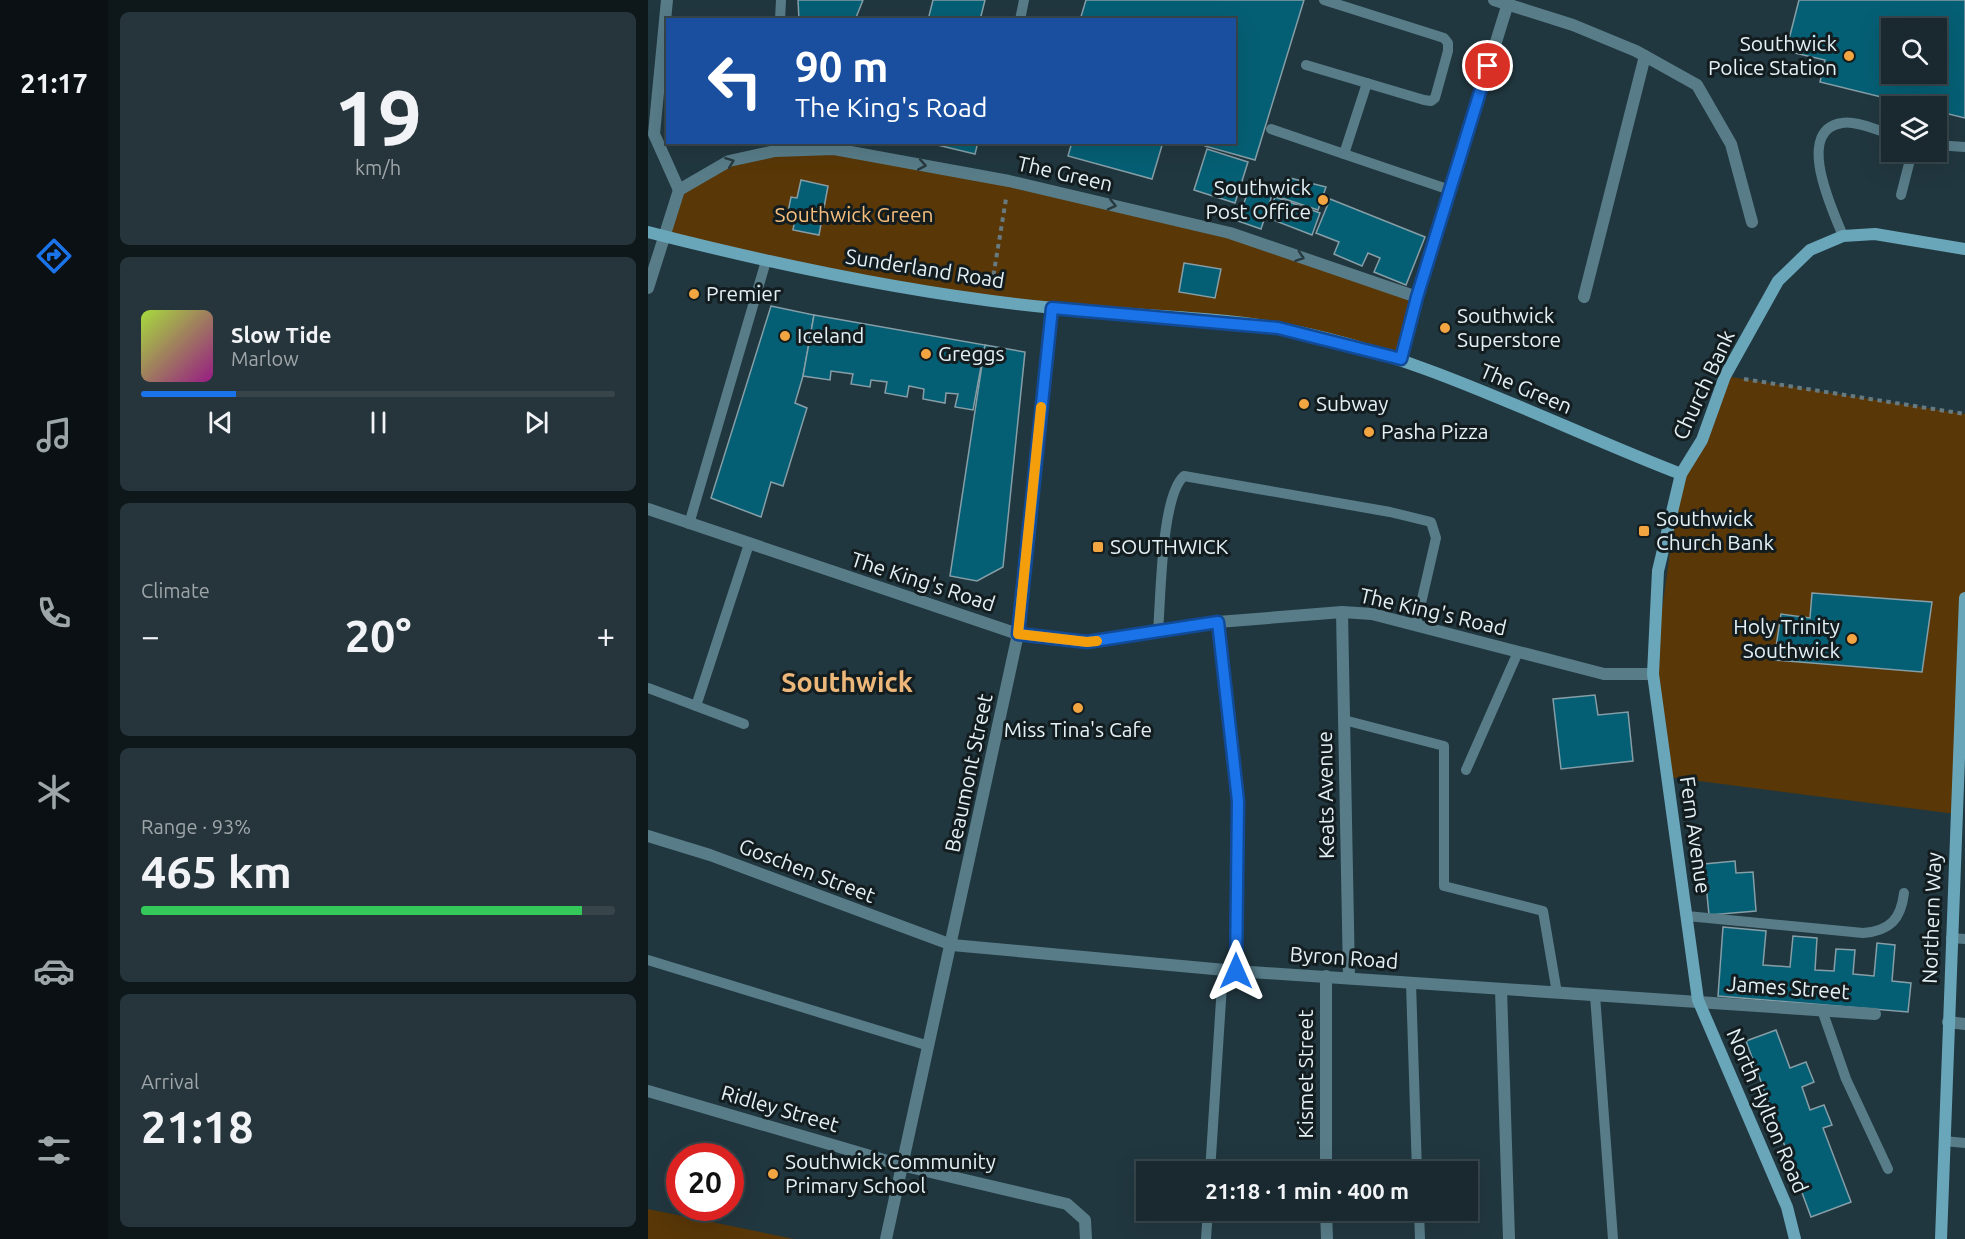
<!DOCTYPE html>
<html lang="en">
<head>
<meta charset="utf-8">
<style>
	body { margin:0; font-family:Ubuntu,sans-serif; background:#26353b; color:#f1f3f6; height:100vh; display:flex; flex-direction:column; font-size:22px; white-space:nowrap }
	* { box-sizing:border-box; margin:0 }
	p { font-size:20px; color:#9fa6aa }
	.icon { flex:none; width:33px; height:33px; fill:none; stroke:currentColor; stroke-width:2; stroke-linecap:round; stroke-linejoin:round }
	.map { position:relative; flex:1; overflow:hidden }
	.sheet { display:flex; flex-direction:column; gap:12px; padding:12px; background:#0e171a; width:540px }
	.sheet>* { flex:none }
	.hud { position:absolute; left:18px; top:18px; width:570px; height:126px; border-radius:0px; box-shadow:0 6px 24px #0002,0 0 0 2px #37454b; background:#1a4fa0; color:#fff; overflow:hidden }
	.controls { position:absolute; left:1233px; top:18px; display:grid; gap:12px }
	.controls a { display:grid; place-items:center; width:66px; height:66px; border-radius:0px; background:#19292f; box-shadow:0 6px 24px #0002,0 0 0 2px #37454b; font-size:30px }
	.speed { position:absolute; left:18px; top:1143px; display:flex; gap:12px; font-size:30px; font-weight:700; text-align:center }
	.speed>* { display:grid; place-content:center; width:78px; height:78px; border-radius:50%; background:#19292f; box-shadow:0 6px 24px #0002,0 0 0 2px #37454b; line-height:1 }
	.speed .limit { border:9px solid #d22; background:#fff; color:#111 }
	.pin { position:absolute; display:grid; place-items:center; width:51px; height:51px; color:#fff; margin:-26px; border:3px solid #fff; border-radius:50%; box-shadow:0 2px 6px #0007 }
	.me { position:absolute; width:66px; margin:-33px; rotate:0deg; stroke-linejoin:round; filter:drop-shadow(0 0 4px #0008) }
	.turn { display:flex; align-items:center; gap:21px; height:126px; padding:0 30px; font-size:27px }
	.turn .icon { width:78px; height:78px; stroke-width:2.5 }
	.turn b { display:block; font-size:42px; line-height:51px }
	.big { font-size:45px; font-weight:600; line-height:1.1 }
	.sheet .widget { flex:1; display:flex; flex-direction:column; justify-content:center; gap:9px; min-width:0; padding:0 21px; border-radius:9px; background:#26353b }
	.sheet .dial { align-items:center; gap:0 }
	.dial b { font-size:78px; line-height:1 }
	.song { display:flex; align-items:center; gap:18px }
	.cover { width:72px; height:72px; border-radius:9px; background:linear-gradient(135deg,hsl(80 70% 55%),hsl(310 70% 35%)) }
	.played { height:6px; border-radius:3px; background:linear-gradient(90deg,#1a73e8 20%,#37454b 20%) }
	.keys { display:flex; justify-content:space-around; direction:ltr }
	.heat { display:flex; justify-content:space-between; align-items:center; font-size:33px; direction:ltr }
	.charge { height:9px; border-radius:4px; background:linear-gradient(90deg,#34c759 93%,#37454b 0) }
	.trip { position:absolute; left:488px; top:1161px; width:342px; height:60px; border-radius:0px; background:#19292f; box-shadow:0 6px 24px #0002,0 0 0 2px #37454b; font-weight:600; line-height:60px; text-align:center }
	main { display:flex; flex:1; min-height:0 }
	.tab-bar { display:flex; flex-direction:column; width:108px; justify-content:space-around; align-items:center; background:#0a1013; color:#9fa6aa }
	.tab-bar .icon { width:42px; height:42px }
	.tab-bar .selected { color:#1a73e8 }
	.tab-bar b { font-size:27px; color:#f1f3f6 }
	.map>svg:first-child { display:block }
	.green { fill:#593707 }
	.building { fill:#055f74; stroke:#859ea7; stroke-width:1.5; fill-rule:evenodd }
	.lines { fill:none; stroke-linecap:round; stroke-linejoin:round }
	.path { stroke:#677a80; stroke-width:4; stroke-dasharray:4.5 4.5; stroke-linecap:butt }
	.lane { stroke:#587d89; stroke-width:10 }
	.street { stroke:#587d89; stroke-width:12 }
	.secondary { stroke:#6aa6ba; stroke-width:12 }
	.oneway { stroke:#283a40 }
	.route-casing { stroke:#114b97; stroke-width:15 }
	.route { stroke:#1a73e8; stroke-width:10 }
	.slow { stroke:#f59e0b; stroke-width:10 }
	.poi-dot { fill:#f2a541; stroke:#131d20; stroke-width:2 }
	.labels { text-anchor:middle; stroke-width:6; stroke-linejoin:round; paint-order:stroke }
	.poi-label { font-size:21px; fill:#e3f0f5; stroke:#131d20; text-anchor:start }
	.street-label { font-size:21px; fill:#e3f0f5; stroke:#131d20 }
	.park-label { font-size:21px; fill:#f8bf7e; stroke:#131d20 }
	.district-label { font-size:27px; font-weight:bold; fill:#ecb779; stroke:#131d20 }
</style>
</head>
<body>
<main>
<nav class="tab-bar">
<b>21:17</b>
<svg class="icon selected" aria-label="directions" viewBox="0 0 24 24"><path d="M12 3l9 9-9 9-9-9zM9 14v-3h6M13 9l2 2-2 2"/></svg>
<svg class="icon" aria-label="music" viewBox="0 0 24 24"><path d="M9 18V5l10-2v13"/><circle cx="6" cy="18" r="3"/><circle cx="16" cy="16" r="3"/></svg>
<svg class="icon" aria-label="phone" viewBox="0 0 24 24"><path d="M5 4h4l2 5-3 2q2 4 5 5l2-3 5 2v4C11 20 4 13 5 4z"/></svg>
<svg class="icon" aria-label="climate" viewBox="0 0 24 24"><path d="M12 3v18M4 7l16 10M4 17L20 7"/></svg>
<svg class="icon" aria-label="car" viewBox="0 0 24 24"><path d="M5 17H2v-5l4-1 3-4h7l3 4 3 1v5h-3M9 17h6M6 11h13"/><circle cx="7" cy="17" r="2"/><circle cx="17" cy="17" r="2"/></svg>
<svg class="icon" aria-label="filters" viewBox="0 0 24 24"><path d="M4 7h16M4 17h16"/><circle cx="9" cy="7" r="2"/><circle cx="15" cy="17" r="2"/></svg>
</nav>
<section class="sheet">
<div class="widget dial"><b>19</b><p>km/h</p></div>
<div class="widget">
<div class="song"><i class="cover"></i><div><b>Slow Tide</b><p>Marlow</p></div></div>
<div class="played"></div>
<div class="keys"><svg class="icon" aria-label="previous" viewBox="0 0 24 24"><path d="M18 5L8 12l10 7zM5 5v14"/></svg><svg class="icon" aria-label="pause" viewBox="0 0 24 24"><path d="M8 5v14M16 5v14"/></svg><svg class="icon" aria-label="next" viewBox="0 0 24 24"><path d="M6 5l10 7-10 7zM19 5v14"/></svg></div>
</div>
<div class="widget"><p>Climate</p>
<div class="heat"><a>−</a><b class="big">20°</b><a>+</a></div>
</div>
<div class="widget"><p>Range · 93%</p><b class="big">465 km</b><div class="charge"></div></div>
<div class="widget"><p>Arrival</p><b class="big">21:18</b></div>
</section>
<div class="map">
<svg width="1317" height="1239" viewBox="0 0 1317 1239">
	<rect width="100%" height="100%" fill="#21373f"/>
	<!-- green -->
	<g class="green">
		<polygon points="186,149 582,233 769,297 753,359 630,328 342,299 15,236 31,190 81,161"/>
		<polygon points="1077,376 1317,414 1317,598 1308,814 1020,777 1005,674 1033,474"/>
		<polygon points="0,1209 146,1239 0,1239"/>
	</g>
	<!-- building -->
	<g class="building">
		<polygon points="150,0 215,0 207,20 151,20"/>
		<polygon points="285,0 337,0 332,20 280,20"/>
		<polygon points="438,0 656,0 607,160 557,146 558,142 586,142 586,20 432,20"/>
		<path d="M1151,0H1317V118L1288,111V106H1270L1172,82L1177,60L1138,51ZM1244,28H1288V74H1244Z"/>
		<polygon points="277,142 330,142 327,154"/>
		<polygon points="424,142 515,142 504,179 420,156"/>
		<polygon points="559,149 600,162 587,203 546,190"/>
		<polygon points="642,178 678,187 670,210 628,196 630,189 638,191"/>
		<polygon points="604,179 627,186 613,229 590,221"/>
		<polygon points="153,180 180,186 171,235 145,230 147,219 139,217 143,197 149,198"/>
		<polygon points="627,197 672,213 664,235 620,218"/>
		<polygon points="682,199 777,237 758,285 726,272 732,258 720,253 714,266 686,254 691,242 668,233"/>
		<polygon points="536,263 573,269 567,298 531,292"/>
		<polygon points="123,306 166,315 155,376 147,403 159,408 135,486 123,482 113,517 63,498"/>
		<polygon points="166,315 337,345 325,410 307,407 310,394 298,393 297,403 275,399 276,389 261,386 259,397 237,393 239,382 223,380 222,387 203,384 205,374 183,371 182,380 155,376"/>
		<polygon points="337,345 377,352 355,567 329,581 302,576"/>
		<polygon points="1164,593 1284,602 1274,672 1126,660 1133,614 1162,618"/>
		<polygon points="947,695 950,715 980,712 985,761 913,769 905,699"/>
		<polygon points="1087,861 1088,873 1105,872 1108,911 1061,915 1056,864"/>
		<polygon points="1075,927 1118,931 1115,965 1142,967 1145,936 1169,938 1167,970 1186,971 1188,949 1207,950 1205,974 1226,976 1229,943 1247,945 1244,981 1263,983 1260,1012 1070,996"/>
		<polygon points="1128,1030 1142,1068 1158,1062 1166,1082 1154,1087 1162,1110 1176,1105 1184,1125 1175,1128 1203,1202 1163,1217 1098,1041"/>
	</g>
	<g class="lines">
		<!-- path -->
		<g class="path">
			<polyline points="344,284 358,199"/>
			<polyline points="1096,379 1317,414"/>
		</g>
		<!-- lane -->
		<g class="lane">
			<polyline points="132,20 133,0"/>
			<polyline points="372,20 376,0"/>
			<polyline points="658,65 776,100 783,101 787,98 800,51 800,43 796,38 676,0"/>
			<polyline points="623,129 696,154 719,83"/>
			<polyline points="1288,145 1317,147"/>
			<polyline points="696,154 802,190"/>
			<polyline points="1253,195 1264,152"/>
			<path d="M1195,236C1185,211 1146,130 1194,123C1208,120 1230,131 1244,134"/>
			<polyline points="41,524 118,261"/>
			<polyline points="570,622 589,801 588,971"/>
			<path d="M510,631C513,597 513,496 536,476L742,512L783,522L788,538L768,625"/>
			<polyline points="0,688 96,724"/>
			<polyline points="48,706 101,544"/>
			<polyline points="696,720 796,746 796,886 895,911 909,993"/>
			<polyline points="818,770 870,652"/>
			<path d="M1039,916L1215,933C1242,931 1253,919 1256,893"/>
			<polyline points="1303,938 1317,939"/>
			<polyline points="0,960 281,1046"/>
			<polyline points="763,983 769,1172"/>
			<polyline points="947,995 965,1239"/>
			<polyline points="1174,1010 1198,1079 1240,1169"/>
			<polyline points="1296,1141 1317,1143"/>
			<polyline points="562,1172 575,969"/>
			<polyline points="771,1210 772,1239"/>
			<polyline points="558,1239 560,1210"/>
		</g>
		<!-- street -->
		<g class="street">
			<polyline points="19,0 6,134 31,190"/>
			<polyline points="846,0 925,25 988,51 1049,85 1083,144 1104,222"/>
			<polyline points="0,288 31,190 81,161 127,151 186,149 361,181 582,233 769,297"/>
			<polyline points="936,297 997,56"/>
			<polyline points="753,359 769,297 861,0"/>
			<polyline points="0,509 370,634 439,642 570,622 694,612 724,614 956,674 1005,674"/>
			<polyline points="694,612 701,977"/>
			<polyline points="0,836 62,855 304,945 588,971 1227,1014"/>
			<polyline points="678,976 678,1172"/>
			<polyline points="853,989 861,1239"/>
			<polyline points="1300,1022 1317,1024"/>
			<polyline points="0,1091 253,1165 419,1204 437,1220 438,1239"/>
			<polyline points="678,1210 679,1239"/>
			<polyline points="238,1239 370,634 404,308"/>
		</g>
		<!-- secondary -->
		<g class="secondary">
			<path d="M0,232C133,266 269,295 406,308C480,316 556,315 630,328C772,353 900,423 1033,474"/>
			<polyline points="1147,1239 1139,1207 1050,1000 1005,674 1010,571 1033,474 1054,440 1077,376 1130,281 1162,250 1195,236 1227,234 1317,249"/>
			<polyline points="1293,1239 1317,598"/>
		</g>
	</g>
	<!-- one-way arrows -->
	<defs><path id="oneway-chevron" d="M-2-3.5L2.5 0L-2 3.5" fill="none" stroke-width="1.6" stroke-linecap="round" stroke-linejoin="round" transform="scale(1.5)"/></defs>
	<g class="oneway">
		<use href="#oneway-chevron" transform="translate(82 162) rotate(-21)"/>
		<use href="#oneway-chevron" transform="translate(274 165) rotate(10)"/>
		<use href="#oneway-chevron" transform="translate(464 205) rotate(13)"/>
		<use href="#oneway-chevron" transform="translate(652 257) rotate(19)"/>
	</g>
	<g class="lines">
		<defs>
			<polyline id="route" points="588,971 590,801 570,622 439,642 370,634 404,308 630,328 753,359 769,297 840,66"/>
		</defs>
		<!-- route casing -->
		<use href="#route" class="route-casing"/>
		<!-- route -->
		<use href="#route" class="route"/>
		<!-- slow -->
		<polyline class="slow" points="393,407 370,634 439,642 449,641"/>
	</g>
	<!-- markers -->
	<g class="poi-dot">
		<circle cx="1201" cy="56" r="6"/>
		<circle cx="675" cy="200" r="6"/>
		<circle cx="46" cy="294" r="6"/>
		<circle cx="797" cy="328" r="6"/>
		<circle cx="137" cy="336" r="6"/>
		<circle cx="278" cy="354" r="6"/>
		<circle cx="656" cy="404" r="6"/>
		<circle cx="721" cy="432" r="6"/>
		<rect x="990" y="525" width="12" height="12" rx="3"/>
		<rect x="444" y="541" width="12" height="12" rx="3"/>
		<circle cx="1204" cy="639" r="6"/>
		<circle cx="430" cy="708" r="6"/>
		<circle cx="125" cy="1174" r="6"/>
	</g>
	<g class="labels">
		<!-- poi labels -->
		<g class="poi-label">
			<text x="1189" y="51" text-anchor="end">Southwick<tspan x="1189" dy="24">Police Station</tspan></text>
			<text x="663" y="195" text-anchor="end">Southwick<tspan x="663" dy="24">Post Office</tspan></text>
			<text x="58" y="301">Premier</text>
			<text x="809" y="323">Southwick<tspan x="809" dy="24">Superstore</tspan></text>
			<text x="149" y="343">Iceland</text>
			<text x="290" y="361">Greggs</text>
			<text x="668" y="411">Subway</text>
			<text x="733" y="439">Pasha Pizza</text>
			<text x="1008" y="526">Southwick<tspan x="1008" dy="24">Church Bank</tspan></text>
			<text x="462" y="554">SOUTHWICK</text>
			<text x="1192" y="634" text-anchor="end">Holy Trinity<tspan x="1192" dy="24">Southwick</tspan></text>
			<text x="430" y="737" text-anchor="middle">Miss Tina's Cafe</text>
			<text x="137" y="1169">Southwick Community<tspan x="137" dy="24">Primary School</tspan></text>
		</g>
		<!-- street labels -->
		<g class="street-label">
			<text transform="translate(417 174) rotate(13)" y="7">The Green</text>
			<text transform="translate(277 269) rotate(9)" y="7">Sunderland Road</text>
			<text transform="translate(1056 385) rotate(-65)" y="7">Church Bank</text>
			<text transform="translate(878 389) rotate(23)" y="7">The Green</text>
			<text transform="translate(275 582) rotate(18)" y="7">The King's Road</text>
			<text transform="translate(785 612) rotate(13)" y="7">The King's Road</text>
			<text transform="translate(321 773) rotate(-78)" y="7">Beaumont Street</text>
			<text transform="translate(678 795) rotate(-91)" y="7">Keats Avenue</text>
			<text transform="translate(1047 835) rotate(82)" y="7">Fern Avenue</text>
			<text transform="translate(159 871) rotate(21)" y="7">Goschen Street</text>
			<text transform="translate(1284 918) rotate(-88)" y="7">Northern Way</text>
			<text transform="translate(696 958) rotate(4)" y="7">Byron Road</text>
			<text transform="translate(1140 988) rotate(4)" y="7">James Street</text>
			<text transform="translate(658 1074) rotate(-90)" y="7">Kismet Street</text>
			<text transform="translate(132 1109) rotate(16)" y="7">Ridley Street</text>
			<text transform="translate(1119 1111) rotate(67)" y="7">North Hylton Road</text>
		</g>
		<!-- park labels -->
		<g class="park-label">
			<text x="206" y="222">Southwick Green</text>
		</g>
		<!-- district labels -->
		<g class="district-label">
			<text x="199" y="692">Southwick</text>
		</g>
	</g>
</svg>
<div class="controls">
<a><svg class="icon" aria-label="search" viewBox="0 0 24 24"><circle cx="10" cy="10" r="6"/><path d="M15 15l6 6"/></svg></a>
<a><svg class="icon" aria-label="layers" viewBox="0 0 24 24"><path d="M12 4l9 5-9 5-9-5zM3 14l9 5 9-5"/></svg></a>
</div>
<div class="speed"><div class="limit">20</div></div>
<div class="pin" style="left:840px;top:66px;background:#d93025"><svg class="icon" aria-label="arrive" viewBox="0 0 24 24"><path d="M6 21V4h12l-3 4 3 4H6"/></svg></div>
<svg class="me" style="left:588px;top:971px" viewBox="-20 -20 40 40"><path d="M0-17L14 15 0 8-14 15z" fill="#1a73e8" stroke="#fff" stroke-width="4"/></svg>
<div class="trip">21:18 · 1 min · 400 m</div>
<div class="hud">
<div class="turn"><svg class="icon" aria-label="left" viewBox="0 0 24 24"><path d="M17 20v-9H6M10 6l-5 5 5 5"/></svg><div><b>90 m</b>The King's Road</div></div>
</div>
</div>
</main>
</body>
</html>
